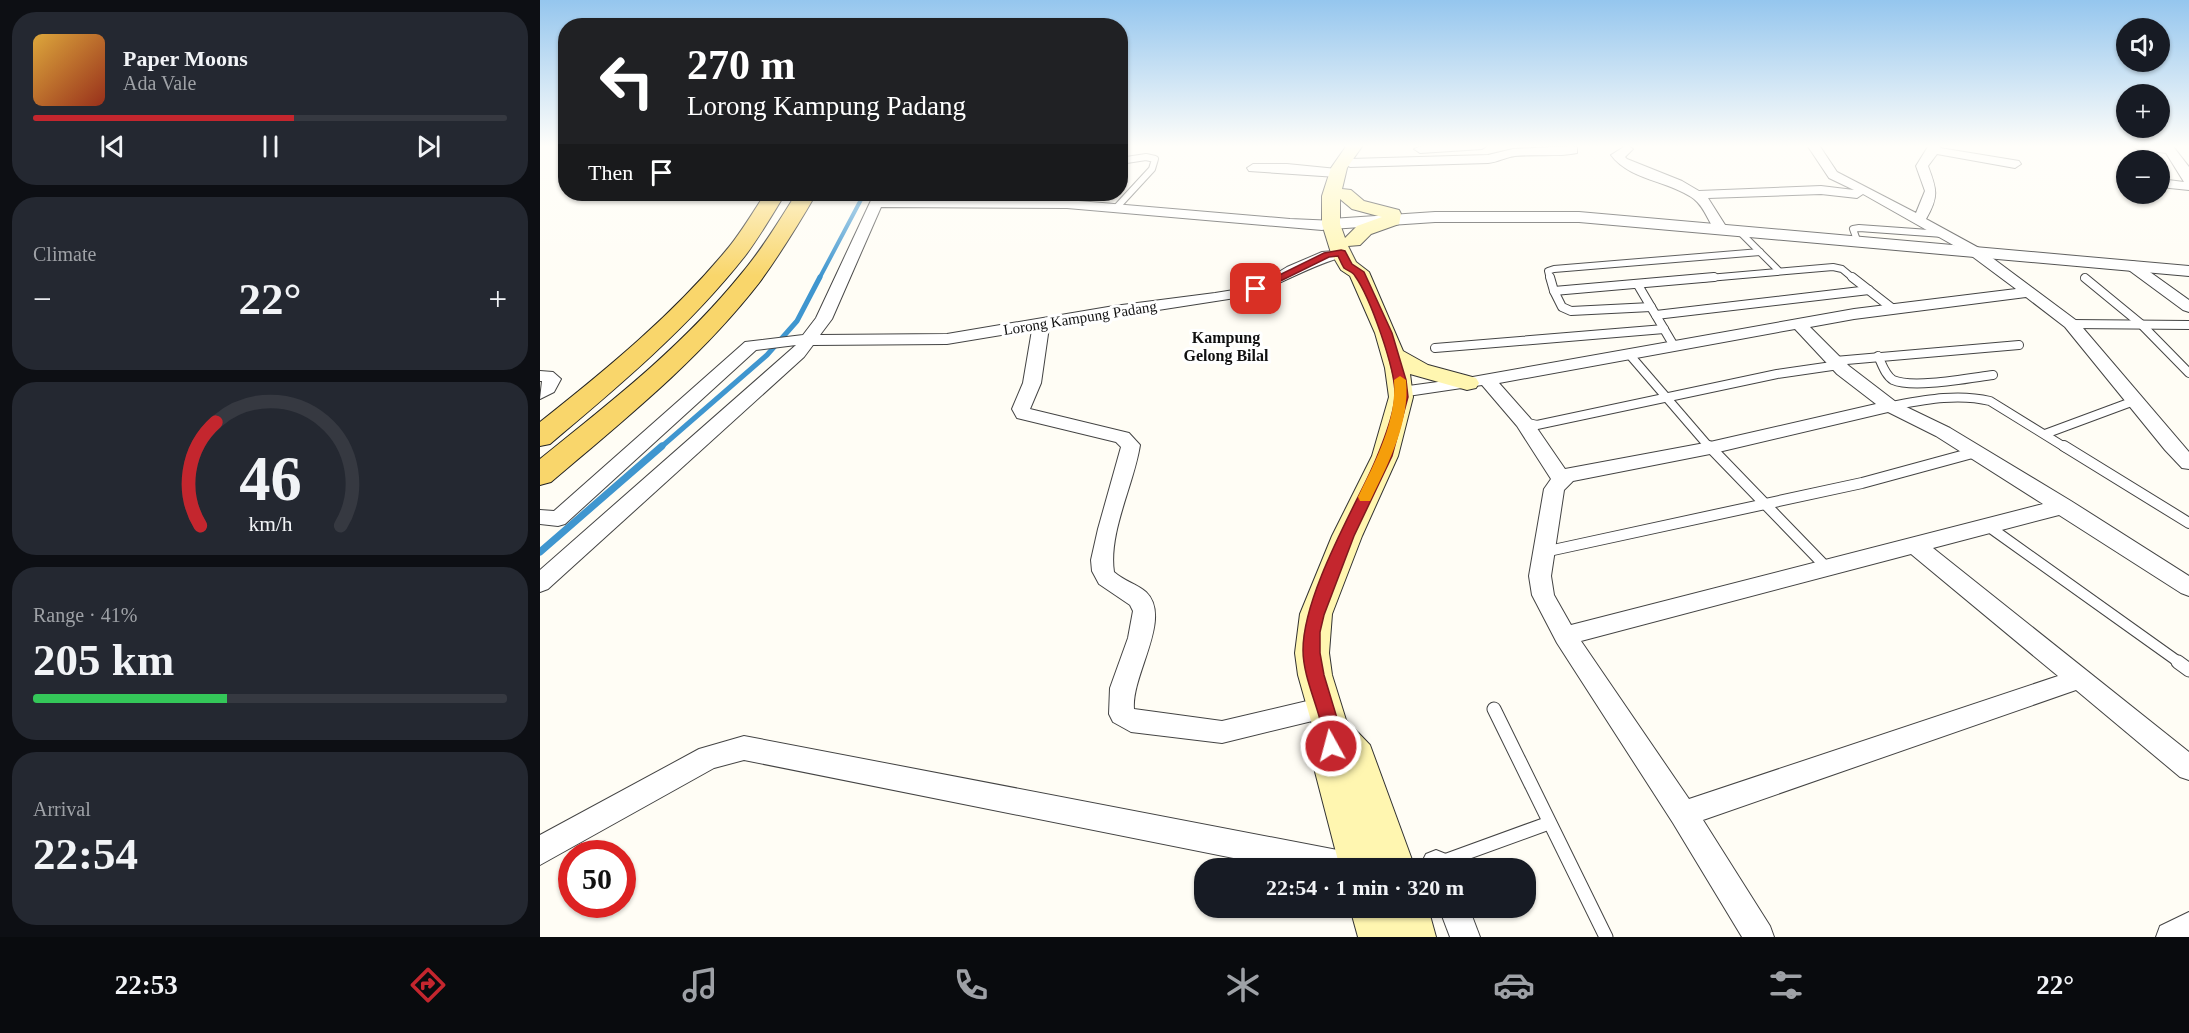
<!DOCTYPE html>
<html lang="en">
<head>
<meta charset="utf-8">
<style>
	body { margin:0; font-family:Georgia,serif; background:#242831; color:#f1f3f6; height:100vh; display:flex; flex-direction:column; font-size:22px; white-space:nowrap }
	* { box-sizing:border-box; margin:0 }
	p { font-size:20px; color:#9ea1a6 }
	.icon { flex:none; width:33px; height:33px; fill:none; stroke:currentColor; stroke-width:2; stroke-linecap:round; stroke-linejoin:round }
	.map { position:relative; flex:1; overflow:hidden }
	.panel { display:flex; flex-direction:column; gap:12px; padding:12px; background:#0d0f14; width:540px }
	.panel>* { flex:none }
	.hud { position:absolute; left:18px; top:18px; width:570px; height:183px; border-radius:24px; box-shadow:0 2px 4px #0004; background:#202124; color:#fff; overflow:hidden }
	.fabs { position:absolute; left:1576px; top:18px; display:grid; gap:12px }
	.fabs a { display:grid; place-items:center; width:54px; height:54px; border-radius:50%; background:#171b24; box-shadow:0 2px 4px #0004; font-size:30px }
	.speed { position:absolute; left:18px; top:840px; display:flex; gap:12px; font-size:30px; font-weight:700; text-align:center }
	.speed>* { display:grid; place-content:center; width:78px; height:78px; border-radius:50%; background:#171b24; box-shadow:0 2px 4px #0004; line-height:1 }
	.speed .limit { border:9px solid #d22; background:#fff; color:#111 }
	.pin { position:absolute; display:grid; place-items:center; width:51px; height:51px; color:#fff; margin:-26px; border-radius:12px; box-shadow:0 3px 9px #0006 }
	.me { position:absolute; width:66px; margin:-33px; rotate:353deg; stroke-linejoin:round; filter:drop-shadow(0 0 4px #0008) }
	.turn { display:flex; align-items:center; gap:21px; height:126px; padding:0 30px; font-size:27px }
	.turn .icon { width:78px; height:78px; stroke-width:2.5 }
	.turn b { display:block; font-size:42px; line-height:51px }
	.then { display:flex; align-items:center; height:57px; padding:0 30px; background:#0003; gap:12px; font-size:22px }
	.big { font-size:45px; font-weight:700; line-height:1.1 }
	.panel .widget { flex:1; display:flex; flex-direction:column; justify-content:center; gap:9px; min-width:0; padding:0 21px; border-radius:24px; background:#242831 }
	.panel .dial { align-items:center; gap:0 }
	.dial svg { height:156px; overflow:visible; fill:none; stroke:#363941; stroke-width:7; stroke-linecap:round; text-anchor:middle }
	.dial text { fill:#f1f3f6; stroke:none }
	.song { display:flex; align-items:center; gap:18px }
	.cover { width:72px; height:72px; border-radius:9px; background:linear-gradient(135deg,hsl(40 70% 55%),hsl(10 70% 35%)) }
	.played { height:6px; border-radius:3px; background:linear-gradient(90deg,#c4262e 55%,#363941 55%) }
	.keys { display:flex; justify-content:space-around; direction:ltr }
	.heat { display:flex; justify-content:space-between; align-items:center; font-size:33px; direction:ltr }
	.charge { height:9px; border-radius:4px; background:linear-gradient(90deg,#34c759 41%,#363941 0) }
	.trip { position:absolute; left:654px; top:858px; width:342px; height:60px; border-radius:24px; background:#171b24; box-shadow:0 2px 4px #0004; font-weight:700; line-height:60px; text-align:center }
	.dock { display:flex; height:96px; justify-content:space-around; align-items:center; background:#090b0e; color:#9ea1a6 }
	.dock .icon { width:42px; height:42px }
	.dock .on { color:#c4262e }
	.dock b { font-size:27px; color:#f1f3f6 }
	main { display:flex; flex:1; min-height:0 }
	.map>svg:first-child { display:block }
	.lines { fill:none; stroke-linecap:round; stroke-linejoin:round }
	.stream-far2 { stroke:#3f96cf; stroke-width:4 }
	.stream-far1 { stroke:#3f96cf; stroke-width:5 }
	.stream { stroke:#3f96cf; stroke-width:7 }
	.service-far3-casing { stroke:#444; stroke-width:8 }
	.service-far2-casing { stroke:#444; stroke-width:10 }
	.service-far1-casing { stroke:#444; stroke-width:12 }
	.service-casing { stroke:#444; stroke-width:15 }
	.minor-casing { stroke:#444; stroke-width:2 }
	.tertiary-casing { stroke:#444; stroke-width:2 }
	.secondary-casing { stroke:#333; stroke-width:2 }
	.primary-casing { stroke:#222; stroke-width:2 }
	.service-far3 { stroke:#fff; stroke-width:6 }
	.service-far2 { stroke:#fff; stroke-width:8 }
	.service-far1 { stroke:#fff; stroke-width:10 }
	.service { stroke:#fff; stroke-width:13 }
	.minor { fill:#fff; fill-rule:evenodd }
	.tertiary { fill:#fff; fill-rule:evenodd }
	.secondary { fill:#fff6b0; fill-rule:evenodd }
	.primary { fill:#f9d66b; fill-rule:evenodd }
	.route { fill:#c4262e; stroke:#7f191e; stroke-width:1.5 }
	.slow { fill:#f59e0b }
	.labels { text-anchor:middle; stroke-width:6; stroke-linejoin:round; paint-order:stroke }
	.street-label { font-size:15px; fill:#111; stroke:#fff }
	.neighbourhood-label { font-size:16px; font-weight:bold; fill:#111; stroke:#fff }
</style>
</head>
<body>
<main>
<section class="panel">
<div class="widget">
<div class="song"><i class="cover"></i><div><b>Paper Moons</b><p>Ada Vale</p></div></div>
<div class="played"></div>
<div class="keys"><svg class="icon" aria-label="previous" viewBox="0 0 24 24"><path d="M18 5L8 12l10 7zM5 5v14"/></svg><svg class="icon" aria-label="pause" viewBox="0 0 24 24"><path d="M8 5v14M16 5v14"/></svg><svg class="icon" aria-label="next" viewBox="0 0 24 24"><path d="M6 5l10 7-10 7zM19 5v14"/></svg></div>
</div>
<div class="widget"><p>Climate</p>
<div class="heat"><a>−</a><b class="big">22°</b><a>+</a></div>
</div>
<div class="widget dial"><svg viewBox="0 0 100 80">
<path d="M14 69A42 42 0 1 1 86 69"/>
<path d="M14 69A42 42 0 0 1 22 16" stroke="#c4262e"/>
<text x="50" y="56" font-size="32" font-weight="700">46</text>
<text x="50" y="72" font-size="11">km/h</text>
</svg></div>
<div class="widget"><p>Range · 41%</p><b class="big">205 km</b><div class="charge"></div></div>
<div class="widget"><p>Arrival</p><b class="big">22:54</b></div>
</section>
<div class="map">
<svg width="1649" height="937" viewBox="0 0 1649 937">
	<rect width="100%" height="100%" fill="#fffdf5"/>
	<g class="lines">
		<!-- stream-far2 -->
		<polyline class="stream-far2" points="279,279 324,194"/>
		<!-- stream-far1 -->
		<polyline class="stream-far1" points="120,448 227,355 257,321 280,277"/>
		<!-- stream -->
		<polyline class="stream" points="0,552 122,446"/>
		<defs>
			<g id="service-far3">
				<polyline points="528,204 539,194"/>
				<polyline points="576,208 612,169 615,159 606,157 580,161"/>
				<polyline points="1198,230 1239,271"/>
				<polyline points="1317,240 1313,229 1319,228 1403,234"/>
				<polyline points="1010,279 1008,271 1014,269 1220,252"/>
				<polyline points="1157,279 1293,267 1302,269 1314,279"/>
			</g>
			<g id="service-far2">
				<polyline points="1010,277 1014,291"/>
				<polyline points="1312,277 1353,309"/>
				<polyline points="1545,278 1601,324 1649,373"/>
				<polyline points="1098,285 1134,346"/>
				<polyline points="1111,307 1031,311 1022,307 1014,291 1174,277"/>
				<polyline points="1116,315 1329,290"/>
				<polyline points="1531,324 1649,325"/>
				<polyline points="895,348 1124,329"/>
				<polyline points="1089,354 1170,448"/>
				<path d="M1338,356C1342,364 1345,375 1353,380C1373,389 1430,378 1453,375"/>
				<polyline points="1295,361 1479,345"/>
				<path d="M1351,406C1384,400 1417,393 1450,401L1526,448"/>
				<polyline points="984,422 997,425 1237,374 1299,365"/>
				<polyline points="1505,434 1594,401"/>
			</g>
			<g id="service-far1">
				<polyline points="1169,446 1287,568"/>
				<polyline points="1524,446 1649,523"/>
				<polyline points="1448,526 1640,663"/>
				<polyline points="1004,552 1322,483 1436,452"/>
			</g>
			<g id="service">
				<polyline points="1638,662 1649,670"/>
				<polyline points="954,709 1066,937"/>
				<polyline points="876,868 896,864 1009,823"/>
			</g>
			<g id="minor">
				<polygon points="884,145 948,145 942,149 880,153 874,149"/>
				<path d="M1087,145L1093,149L1085,157L1087,159L1142,181L1159,191L1281,186L1314,190L1289,178L1267,145H1279L1297,172L1376,213L1385,191L1376,166L1389,145H1401L1400,148L1479,161L1481,164L1475,168L1397,154L1388,166C1397,190 1399,196 1386,219L1439,248L1537,321L1649,452V469L1642,468L1625,450L1525,327L1486,297L1314,319L1270,327L1309,366L1356,402L1410,428L1531,501L1649,576V596L1641,593L1519,515L1393,548L1649,752V780L1640,777L1536,690L1163,820L1230,926L1234,937H1202L1133,823L1017,643L992,595L989,576L1004,489L1011,479L977,426L942,385L861,397L855,396L852,392L855,388L861,387L927,378L1314,309L1476,289L1429,254L1323,194L1317,198L1281,194L1168,198L1187,228L1180,232L1175,231C1168,220 1164,207 1154,199C1130,181 1089,180 1071,155ZM1255,329L1297,374L1336,404L1170,442L1025,469L990,418L959,383ZM1348,412L1396,436L1503,504L1031,625L1014,595L1011,576L1024,490L1033,481L1170,454ZM1371,554L1518,676L1149,799L1041,641Z"/>
				<polygon points="1591,145 1632,145 1649,167 1649,190 1620,187 1620,179 1644,182 1626,153 1597,149"/>
				<path d="M1033,146L1037,147V153C1017,157 996,154 975,156C966,157 958,162 948,163L810,167L804,163L810,159L948,155L973,149Z"/>
				<polygon points="713,164 747,164 797,169 803,173 797,177 709,171 707,168"/>
				<path d="M334,194H346L344,199L527,200L750,219L796,221L798,224L796,227L782,230L527,208L341,207L292,319L280,335L407,334L574,306L675,293L700,289L724,281L747,267L782,252L806,250L808,253L806,256C771,265 742,284 708,296L509,327L501,383L490,409L589,433L600,445C594,484 568,533 574,572C584,581 597,584 606,592C633,618 591,675 594,709L682,721L784,697L793,700L797,708L793,716L682,743L591,732L573,722L569,714L570,688L588,638L593,611L590,605L559,584L552,571L551,560L558,529L581,447L576,442L477,418L472,409L483,383L492,330L407,344L273,345L264,357L8,589L0,592V570L256,345L216,350L25,524L18,526L0,524V510L14,511L205,342L263,335L276,318Z"/>
				<polygon points="1591,261 1596,262 1649,300 1649,312 1643,310 1586,268 1584,265"/>
				<polygon points="0,371 13,372 21,379 14,392 0,399 2,381 0,381"/>
				<polygon points="204,736 813,853 823,858 828,868 743,868 204,760 174,768 0,865 0,835 159,749"/>
				<polygon points="896,850 906,854 912,868 883,868 881,864 886,854"/>
				<polygon points="899,908 929,908 940,937 910,937"/>
				<polygon points="1649,912 1649,937 1616,937 1620,926"/>
			</g>
			<polygon id="tertiary" points="895,212 1039,212 1649,266 1649,276 1039,222 895,222 791,229 783,224 791,219"/>
			<g id="secondary">
				<path d="M807,145H823L807,168L802,189L811,190L824,201L859,210L861,214L859,224L831,234L820,245L808,246L816,262L829,272L863,351L888,365L936,378L939,383L936,388L927,390L870,374L873,397L858,456L822,536L792,614L789,653L792,675L806,720L830,745L875,868H800L773,764V728L758,675L755,653L760,614L792,536L832,456L849,397L845,368L835,333L810,276L801,270L791,253L782,224V196L791,168ZM800,199L812,209L842,217L817,226L805,238L800,224Z"/>
				<polygon points="810,908 888,908 896,937 818,937"/>
			</g>
			<g id="primary">
				<path d="M225,194H245C232,215 220,236 205,256C149,327 79,386 10,444L0,446V422C67,369 134,314 189,247C202,231 213,212 225,194Z"/>
				<path d="M256,194H276C258,225 240,254 219,283C160,359 84,420 11,482L0,485V459C71,402 144,345 202,273C223,248 239,221 256,194Z"/>
			</g>
		</defs>
		<!-- service-far3 casing -->
		<use href="#service-far3" class="service-far3-casing"/>
		<!-- service-far2 casing -->
		<use href="#service-far2" class="service-far2-casing"/>
		<!-- service-far1 casing -->
		<use href="#service-far1" class="service-far1-casing"/>
		<!-- service casing -->
		<use href="#service" class="service-casing"/>
		<!-- minor casing -->
		<use href="#minor" class="minor-casing"/>
		<!-- tertiary casing -->
		<use href="#tertiary" class="tertiary-casing"/>
		<!-- secondary casing -->
		<use href="#secondary" class="secondary-casing"/>
		<!-- primary casing -->
		<use href="#primary" class="primary-casing"/>
		<!-- service-far3 -->
		<use href="#service-far3" class="service-far3"/>
		<!-- service-far2 -->
		<use href="#service-far2" class="service-far2"/>
		<!-- service-far1 -->
		<use href="#service-far1" class="service-far1"/>
		<!-- service -->
		<use href="#service" class="service"/>
		<!-- minor -->
		<use href="#minor" class="minor"/>
		<!-- tertiary -->
		<use href="#tertiary" class="tertiary"/>
		<!-- secondary -->
		<use href="#secondary" class="secondary"/>
		<!-- primary -->
		<use href="#primary" class="primary"/>
	</g>
	<!-- sky -->
	<linearGradient id="sky" x2="0" y2="1"><stop stop-color="#95c6ee"/><stop offset="0.53" stop-color="#fffefa"/><stop offset="1" stop-color="#fffefa" stop-opacity="0"/></linearGradient>
	<rect width="1649" height="276" fill="url(#sky)"/>
	<!-- route -->
	<path class="route" d="M801,250L805,251L812,264L824,272L852,333L866,380L868,397L852,456L814,536L784,615L780,632V653L784,675L800,728V746L797,751L791,754L784,751C780,741 782,728 779,716C773,695 763,672 763,650C763,601 804,526 826,481C836,461 854,418 855,396C856,370 830,297 815,276C813,272 808,271 804,268C802,265 800,260 798,256L789,257L720,291L716,292L711,289L784,253Z"/>
	<!-- slow -->
	<path class="slow" d="M860,376L866,380C870,421 850,460 832,497L830,501H820L818,497C836,460 857,421 854,380Z"/>
	<g class="labels">
		<!-- street labels -->
		<g class="street-label">
			<text transform="translate(540 318) rotate(-9)" y="5">Lorong Kampung Padang</text>
		</g>
		<!-- neighbourhood labels -->
		<g class="neighbourhood-label">
			<text x="686" y="343">Kampung<tspan x="686" dy="18">Gelong Bilal</tspan></text>
		</g>
	</g>
</svg>
<div class="fabs">
<a><svg class="icon" aria-label="sound" viewBox="0 0 24 24"><path d="M4 9h4l5-4v14l-5-4H4zM17 9q2 3 0 6"/></svg></a>
<a>+</a>
<a>−</a>
</div>
<div class="speed"><div class="limit">50</div></div>
<div class="pin" style="left:716px;top:289px;background:#d93025"><svg class="icon" aria-label="arrive" viewBox="0 0 24 24"><path d="M6 21V4h12l-3 4 3 4H6"/></svg></div>
<svg class="me" style="left:791px;top:746px" viewBox="-20 -20 40 40"><circle r="17" fill="#c4262e" stroke="#fff" stroke-width="3"/><path d="M0-11L8 9 0 5-8 9z" fill="#fff"/></svg>
<div class="trip">22:54 · 1 min · 320 m</div>
<div class="hud">
<div class="turn"><svg class="icon" aria-label="left" viewBox="0 0 24 24"><path d="M17 20v-9H6M10 6l-5 5 5 5"/></svg><div><b>270 m</b>Lorong Kampung Padang</div></div>
<div class="then">Then<svg class="icon" aria-label="arrive" viewBox="0 0 24 24"><path d="M6 21V4h12l-3 4 3 4H6"/></svg></div>
</div>
</div>
</main>
<nav class="dock">
<b>22:53</b>
<svg class="icon on" aria-label="directions" viewBox="0 0 24 24"><path d="M12 3l9 9-9 9-9-9zM9 14v-3h6M13 9l2 2-2 2"/></svg>
<svg class="icon" aria-label="music" viewBox="0 0 24 24"><path d="M9 18V5l10-2v13"/><circle cx="6" cy="18" r="3"/><circle cx="16" cy="16" r="3"/></svg>
<svg class="icon" aria-label="phone" viewBox="0 0 24 24"><path d="M5 4h4l2 5-3 2q2 4 5 5l2-3 5 2v4C11 20 4 13 5 4z"/></svg>
<svg class="icon" aria-label="climate" viewBox="0 0 24 24"><path d="M12 3v18M4 7l16 10M4 17L20 7"/></svg>
<svg class="icon" aria-label="car" viewBox="0 0 24 24"><path d="M5 17H2v-5l4-1 3-4h7l3 4 3 1v5h-3M9 17h6M6 11h13"/><circle cx="7" cy="17" r="2"/><circle cx="17" cy="17" r="2"/></svg>
<svg class="icon" aria-label="filters" viewBox="0 0 24 24"><path d="M4 7h16M4 17h16"/><circle cx="9" cy="7" r="2"/><circle cx="15" cy="17" r="2"/></svg>
<b>22°</b>
</nav>
</body>
</html>
